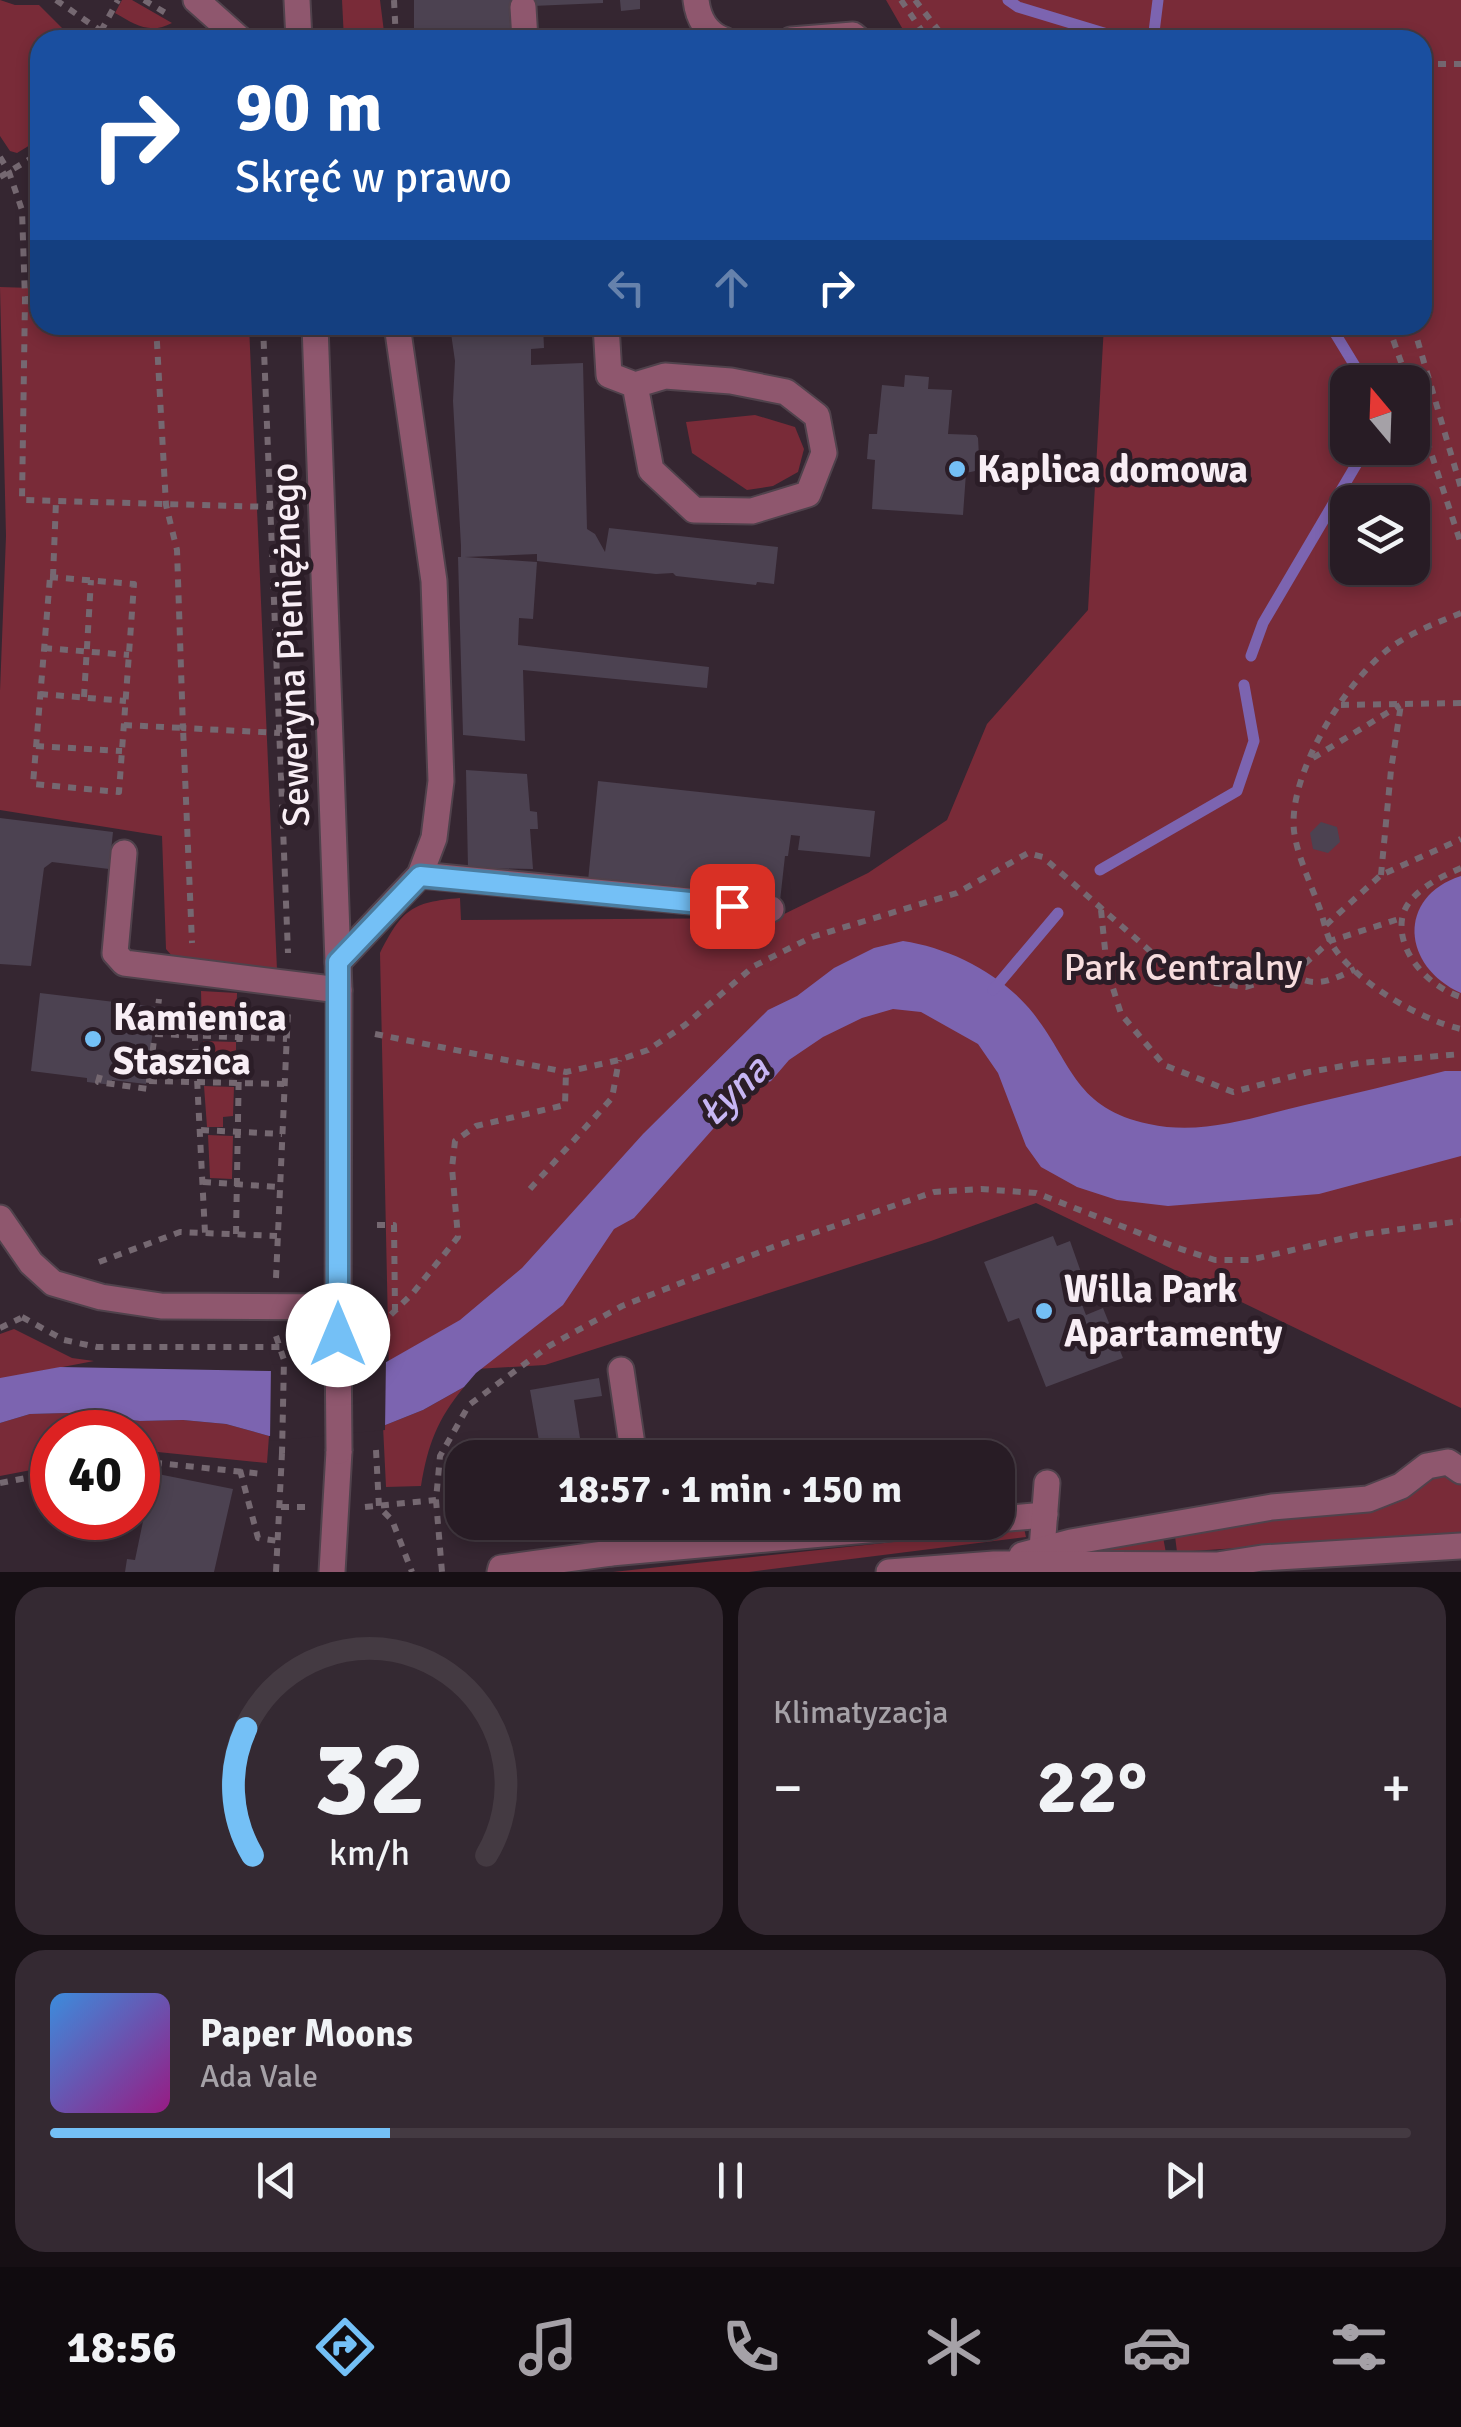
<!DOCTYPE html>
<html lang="pl">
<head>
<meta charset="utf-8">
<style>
	body { margin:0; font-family:Signika,sans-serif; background:#342932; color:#f1f3f6; height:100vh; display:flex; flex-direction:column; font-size:38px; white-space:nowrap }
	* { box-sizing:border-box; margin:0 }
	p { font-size:32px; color:#a5a1a7 }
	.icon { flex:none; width:55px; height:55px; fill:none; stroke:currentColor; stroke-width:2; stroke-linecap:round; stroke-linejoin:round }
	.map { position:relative; height:1572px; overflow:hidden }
	.panel { display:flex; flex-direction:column; gap:15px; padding:15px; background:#160f14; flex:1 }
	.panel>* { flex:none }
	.hud { position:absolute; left:30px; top:30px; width:1402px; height:305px; border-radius:30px; box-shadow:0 5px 15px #0003,0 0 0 2px #443a42; background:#1a4fa0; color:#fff; overflow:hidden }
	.needle { width:65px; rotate:341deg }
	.fabs { position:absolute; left:1330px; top:365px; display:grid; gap:20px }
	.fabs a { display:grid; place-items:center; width:100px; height:100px; border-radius:20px; background:#281c25; box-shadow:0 5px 15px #0003,0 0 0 2px #443a42; font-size:50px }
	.speed { position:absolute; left:30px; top:1410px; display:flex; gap:20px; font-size:50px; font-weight:700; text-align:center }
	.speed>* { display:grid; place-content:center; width:130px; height:130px; border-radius:50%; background:#281c25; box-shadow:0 5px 15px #0003,0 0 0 2px #443a42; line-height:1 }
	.speed .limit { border:15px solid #d22; background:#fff; color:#111 }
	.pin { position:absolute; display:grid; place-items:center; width:85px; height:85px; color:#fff; margin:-42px; border-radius:20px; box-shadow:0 5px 15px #0006 }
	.me { position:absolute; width:110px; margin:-55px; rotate:0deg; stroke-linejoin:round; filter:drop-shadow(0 0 8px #0008) }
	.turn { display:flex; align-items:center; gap:35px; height:210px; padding:0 40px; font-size:45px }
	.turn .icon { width:130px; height:130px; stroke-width:2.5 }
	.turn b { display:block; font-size:70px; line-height:85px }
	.lanes { display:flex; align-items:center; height:95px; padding:0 40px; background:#0003; justify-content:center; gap:50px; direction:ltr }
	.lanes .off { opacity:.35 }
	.big { font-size:75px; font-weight:700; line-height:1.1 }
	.panel .widget { flex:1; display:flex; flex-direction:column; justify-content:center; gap:15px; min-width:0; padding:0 35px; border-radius:30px; background:#342932 }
	.panel .dial { align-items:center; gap:0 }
	.dial svg { height:260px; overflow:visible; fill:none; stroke:#443a42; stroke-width:7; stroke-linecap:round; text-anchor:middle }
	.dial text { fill:#f1f3f6; stroke:none }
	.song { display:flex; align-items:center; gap:30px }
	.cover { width:120px; height:120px; border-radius:15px; background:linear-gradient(135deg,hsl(210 70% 55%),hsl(310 70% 35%)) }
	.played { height:10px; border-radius:5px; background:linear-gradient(90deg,#74c0f6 25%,#443a42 25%) }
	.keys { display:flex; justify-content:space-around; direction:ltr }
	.heat { display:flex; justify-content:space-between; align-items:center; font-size:55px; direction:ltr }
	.panel .tiles { flex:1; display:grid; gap:15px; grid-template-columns:1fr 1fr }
	.widget:last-child { grid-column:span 2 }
	.trip { position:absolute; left:445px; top:1440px; width:570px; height:100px; border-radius:30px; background:#281c25; box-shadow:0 5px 15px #0003,0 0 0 2px #443a42; font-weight:700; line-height:100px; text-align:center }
	.tab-bar { display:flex; height:160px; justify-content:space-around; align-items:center; background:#100b0f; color:#a5a1a7 }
	.tab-bar .icon { width:70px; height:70px }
	.tab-bar .selected { color:#74c0f6 }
	.tab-bar b { font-size:45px; color:#f1f3f6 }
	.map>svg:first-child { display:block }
	.green { fill:#792b38; fill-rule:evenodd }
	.water { fill:#7c64b0 }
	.pier { fill:#352631 }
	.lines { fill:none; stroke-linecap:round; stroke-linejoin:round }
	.stream { stroke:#7c64b0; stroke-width:11 }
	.building { fill:#4c4251 }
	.minor-casing { stroke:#50424c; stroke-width:29 }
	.path { stroke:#756871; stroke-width:6; stroke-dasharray:8 8; stroke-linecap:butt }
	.minor { stroke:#8f576e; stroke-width:25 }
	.minor-bridge-casing { stroke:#50424c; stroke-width:29; stroke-linecap:butt }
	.path-bridge { stroke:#756871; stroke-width:6; stroke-dasharray:8 8; stroke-linecap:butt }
	.minor-bridge { stroke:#8f576e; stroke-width:25 }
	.route-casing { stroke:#4b7da0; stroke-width:25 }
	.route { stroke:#74c0f6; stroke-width:18 }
	.poi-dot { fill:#74c0f6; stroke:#2b1d27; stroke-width:4 }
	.labels { text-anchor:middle; stroke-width:10; stroke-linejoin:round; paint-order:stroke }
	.poi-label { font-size:38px; font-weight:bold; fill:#f8eef5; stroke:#2b1d27; text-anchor:start }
	.street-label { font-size:38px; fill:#f8eef5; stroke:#2b1d27 }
	.park-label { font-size:38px; fill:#f7ddde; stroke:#2b1d27 }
	.water-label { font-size:40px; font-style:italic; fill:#c7b6f4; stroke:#2b1d27 }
</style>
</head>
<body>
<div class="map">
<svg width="1461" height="1572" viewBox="0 0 1461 1572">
	<rect width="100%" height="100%" fill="#352631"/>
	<!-- green -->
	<g class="green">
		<polygon points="0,0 15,5 39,5 74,40 40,40 40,139 17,153 10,151 0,136"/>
		<path d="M122,0H132L172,23C150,35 134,24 115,13Z"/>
		<polygon points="342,0 380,0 385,40 344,40"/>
		<path d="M886,0H1461V1408L1036,1203L931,1241L545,1365L389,1374L380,953C402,910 411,902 460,898L461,920L776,918L868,873L947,820L987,724L1088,610L1104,325H1422V40H909ZM1348,382H1412V448H1348ZM1348,502H1412V568H1348Z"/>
		<polygon points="40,199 40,325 249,325 277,970 172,956 166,949 162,836 0,810 0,691 6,536 0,287 32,288 32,204"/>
		<polygon points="755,415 795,427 804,449 798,472 773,486 747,490 692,453 686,422"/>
		<polygon points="201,991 237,993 236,1032 202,1030"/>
		<polygon points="203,1041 236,1042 236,1067 225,1067 225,1077 204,1076"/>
		<polygon points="204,1086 234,1087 233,1116 223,1117 223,1127 207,1127"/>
		<polygon points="208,1135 233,1136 232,1179 210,1178"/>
		<polygon points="14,1329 72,1358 94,1361 0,1379 0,1334"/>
		<path d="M464,1387C437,1420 428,1444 421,1486L386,1487L383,1426L423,1410Z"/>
		<polygon points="67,1413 140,1421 183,1420 226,1424 269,1436 267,1463 138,1450 138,1432 52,1432 52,1466 0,1476 0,1423 30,1414"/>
		<polygon points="1450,1476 1461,1484 1461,1533 1177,1552 1175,1536 1268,1520 1361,1513 1402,1498 1437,1477"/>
		<polygon points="1024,1528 1026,1537 749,1572 613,1572"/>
		<polygon points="1163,1537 1166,1553 1100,1557 1102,1548"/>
	</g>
	<!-- water -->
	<g class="water">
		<path d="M1461,876V993C1402,967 1396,897 1461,876Z"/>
		<path d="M903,941C951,948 1003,975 1033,1013C1073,1064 1074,1108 1149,1124C1202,1136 1254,1117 1305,1105C1352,1094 1399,1083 1445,1071H1461V1156L1319,1194L1168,1206L1117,1200L1077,1187L1041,1167L1026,1146L998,1073L978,1044L921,1012L893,1009L862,1018L823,1037L789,1060L771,1081L744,1094L634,1218L614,1229L563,1305L476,1373L464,1387L423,1410L383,1426L269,1436L226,1424L183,1420L140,1421L67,1413L30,1414L0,1423V1378L60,1367L270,1371L381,1365L460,1320L522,1268L643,1134L768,1010L797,996L834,968L874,948Z"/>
	</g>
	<!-- pier -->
	<polygon class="pier" points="386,1357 385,1430 270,1441 271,1365 380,1360"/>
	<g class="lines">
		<!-- stream -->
		<g class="stream">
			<polyline points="1008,0 1018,7 1127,40"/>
			<polyline points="1153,40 1158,0"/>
			<polyline points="1330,325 1355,366 1357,382"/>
			<polyline points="1367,449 1409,456"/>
			<polyline points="1251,656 1263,623 1366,448"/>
			<polyline points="1100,870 1237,791 1254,741 1244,685"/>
			<polyline points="993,990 1058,913"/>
		</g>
	</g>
	<!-- building -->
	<g class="building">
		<polygon points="414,0 603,0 603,3 509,7 511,40 414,40"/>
		<polygon points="620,0 640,0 640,9 621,11"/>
		<polygon points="642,33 643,40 612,40 612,35"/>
		<polygon points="543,325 544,348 531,349 531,365 583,363 587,529 595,534 605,552 609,528 778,547 774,584 757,582 756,585 676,576 673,573 656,574 537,561 537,554 465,557 537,562 533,619 519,618 518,645 709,667 707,688 523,670 525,741 463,735 458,557 461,557 461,546 453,401 455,361 450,326"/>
		<polygon points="905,375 929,377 928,389 952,390 948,434 976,435 978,438 979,457 975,471 966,473 963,515 872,509 875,460 867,459 869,434 877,434 882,385 904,387"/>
		<polygon points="466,770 527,774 530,811 537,812 538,829 530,829 533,869 468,868"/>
		<polygon points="598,781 875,811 870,857 798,850 800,836 791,835 788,856 785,856 780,901 588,881"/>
		<polygon points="0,818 113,832 109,869 52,862 44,868 31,966 0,964"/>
		<polygon points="1321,822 1337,827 1340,842 1328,853 1313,849 1310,833"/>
		<polygon points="40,993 156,1007 146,1084 112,1080 112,1085 87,1082 87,1078 31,1071"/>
		<polygon points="1053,1236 1057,1246 1070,1241 1082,1275 1072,1279 1086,1315 1103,1308 1123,1358 1046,1387 1019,1318 1008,1322 984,1262"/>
		<polygon points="599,1378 602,1396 574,1400 582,1451 559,1458 542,1458 530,1390"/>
		<polygon points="153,1473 233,1489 214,1572 125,1572 127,1559 135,1560"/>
		<polygon points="501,1522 570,1522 571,1525 503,1536"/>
	</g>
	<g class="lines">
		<defs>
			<g id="minor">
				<polyline points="196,0 241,40"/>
				<polyline points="297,0 299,40"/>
				<path d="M696,0C698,18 707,34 724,40"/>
				<polyline points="523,7 525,40"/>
				<polyline points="791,40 853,35 859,40"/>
				<polyline points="315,325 339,990 338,1335"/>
				<polyline points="606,325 609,375 635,385 665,376 731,381 786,392 817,416 824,453 808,494 752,511 694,510 651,470 635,385"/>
				<polyline points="124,853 115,953 124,963 339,990"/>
				<polyline points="420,875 771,909"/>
				<polyline points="338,962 420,875 434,838 441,781 434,581 397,325"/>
				<polyline points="0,1218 31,1263 53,1283 101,1297 161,1306 338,1307"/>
				<polyline points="621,1370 634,1458"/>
				<polyline points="998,1519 1045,1515"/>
				<polyline points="1042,1549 1047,1483"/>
				<polyline points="611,1553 619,1522"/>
				<polyline points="1022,1555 1071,1542 1272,1507 1368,1499 1401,1486 1427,1466 1448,1462 1461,1471"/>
				<polyline points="332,1572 339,1451"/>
				<polyline points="500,1572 501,1568 611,1553 956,1522"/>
				<polyline points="889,1572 994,1564 1217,1565 1262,1558 1461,1546"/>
			</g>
		</defs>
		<!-- minor casing -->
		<use href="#minor" class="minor-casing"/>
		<!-- path -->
		<g class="path">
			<polyline points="56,0 114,40"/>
			<polyline points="144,0 169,15"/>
			<polyline points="394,0 396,40"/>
			<polyline points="901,0 928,40"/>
			<polyline points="915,0 946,40"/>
			<polyline points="101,31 118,0"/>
			<polyline points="1422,64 1461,64"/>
			<polyline points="0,157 9,172 22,210 25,299 22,500 272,507"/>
			<polyline points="0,177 40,153"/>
			<polyline points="25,299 40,300"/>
			<polyline points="156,325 166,505 177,550 183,728 280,733"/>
			<polyline points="263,325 288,953"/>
			<polyline points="1388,325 1408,382"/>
			<polyline points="1413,325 1461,488"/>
			<polyline points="1412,395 1461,544"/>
			<polygon points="50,577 134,584 119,792 33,784"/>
			<polyline points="53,577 56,501"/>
			<path d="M1461,613C1436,623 1407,634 1386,651C1343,686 1288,775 1294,831C1297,855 1310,882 1318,904C1323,916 1325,930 1330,941C1350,979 1420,1020 1461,1029"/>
			<polyline points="44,648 129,655"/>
			<polyline points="40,694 126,701"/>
			<polyline points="84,697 91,580"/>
			<polyline points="1341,705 1461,703"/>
			<polyline points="124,725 183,728 192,943"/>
			<polyline points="36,746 122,751"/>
			<polyline points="1313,758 1400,705"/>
			<path d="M1461,868C1440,877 1406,893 1402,919C1397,954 1431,988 1461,997"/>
			<polyline points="1381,875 1391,770 1401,704"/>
			<polyline points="1101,910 1107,969 1121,1014 1164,1065 1233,1092 1309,1072 1360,1063 1461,1054"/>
			<polyline points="1326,925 1381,875 1461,839"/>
			<path d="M1291,973C1314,990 1332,980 1355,969"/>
			<polyline points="193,1001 205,1233"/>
			<polyline points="155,1034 287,1039"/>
			<polyline points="375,1034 566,1072 619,1060 648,1050 685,1025 754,966 812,937 957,893 1028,853 1043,857 1158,958 1197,981 1246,987 1298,970 1330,941 1402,918"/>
			<polyline points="100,1075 98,1082 148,1089 159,999"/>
			<polyline points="149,1081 284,1084"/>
			<polyline points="201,1130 282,1134"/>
			<polyline points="203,1182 279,1187"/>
			<polyline points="530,1189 612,1098 619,1060"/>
			<polyline points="377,1225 394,1225 395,1310"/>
			<polyline points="236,1234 240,1005"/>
			<polyline points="99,1262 180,1232 277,1236"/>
			<polyline points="276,1278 288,1011"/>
			<polyline points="22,1317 64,1340 97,1347 309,1347"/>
			<polyline points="0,1328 21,1318"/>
			<polyline points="368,1337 413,1293 458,1237 452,1168 455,1141 476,1126 565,1105 566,1072"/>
			<polyline points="376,1450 379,1507 392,1520 412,1572"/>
			<polyline points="138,1461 263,1474"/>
			<polyline points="240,1470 258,1538 278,1541"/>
			<polyline points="0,1483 52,1473"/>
			<polyline points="436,1500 442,1572"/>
			<polyline points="281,1507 307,1507"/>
			<polyline points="365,1507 436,1500 440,1456 469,1405 549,1346 622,1306 773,1247 934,1192 981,1189 1036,1193 1178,1248 1215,1260 1250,1260 1357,1235 1461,1221"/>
			<polyline points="276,1572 282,1453"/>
		</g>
		<!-- minor -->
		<use href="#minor" class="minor"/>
		<defs>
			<polyline id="minor-bridge" points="338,1335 339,1451"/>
		</defs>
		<!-- minor-bridge casing -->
		<use href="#minor-bridge" class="minor-bridge-casing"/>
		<!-- path-bridge -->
		<polyline class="path-bridge" points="276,1336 284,1360 282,1453"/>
		<!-- minor-bridge -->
		<use href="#minor-bridge" class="minor-bridge"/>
	</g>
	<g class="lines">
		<defs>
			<polyline id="route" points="338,1335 338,962 420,876 732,906"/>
		</defs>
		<!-- route casing -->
		<use href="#route" class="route-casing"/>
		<!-- route -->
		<use href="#route" class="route"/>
	</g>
	<!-- markers -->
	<g class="poi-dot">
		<circle cx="957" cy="469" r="10"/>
		<circle cx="93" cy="1039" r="10"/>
		<circle cx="1044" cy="1311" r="10"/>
	</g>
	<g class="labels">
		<!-- poi labels -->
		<g class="poi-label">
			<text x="977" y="482">Kaplica domowa</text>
			<text x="113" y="1030">Kamienica<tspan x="113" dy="44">Staszica</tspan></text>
			<text x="1064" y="1302">Willa Park<tspan x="1064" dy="44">Apartamenty</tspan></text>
		</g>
		<!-- street labels -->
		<g class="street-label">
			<text transform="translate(290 645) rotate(-92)" y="13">Seweryna Pieniężnego</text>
		</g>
		<!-- park labels -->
		<g class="park-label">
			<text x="1183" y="980">Park Centralny</text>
		</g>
		<!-- water labels -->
		<g class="water-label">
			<text transform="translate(733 1090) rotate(-44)" y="14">Łyna</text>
		</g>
	</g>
</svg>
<div class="fabs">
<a><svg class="needle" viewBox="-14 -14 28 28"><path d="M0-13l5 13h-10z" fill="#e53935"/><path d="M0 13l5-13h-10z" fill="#a5a1a7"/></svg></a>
<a><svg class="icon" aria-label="layers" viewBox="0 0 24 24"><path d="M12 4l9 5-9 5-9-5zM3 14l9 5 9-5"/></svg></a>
</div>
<div class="speed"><div class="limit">40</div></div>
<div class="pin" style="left:732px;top:906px;background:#d93025"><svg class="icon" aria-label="arrive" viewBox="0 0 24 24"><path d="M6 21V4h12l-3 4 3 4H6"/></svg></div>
<svg class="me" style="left:338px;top:1335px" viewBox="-20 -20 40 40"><circle r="19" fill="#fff"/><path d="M0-13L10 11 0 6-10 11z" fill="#74c0f6"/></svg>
<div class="trip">18:57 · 1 min · 150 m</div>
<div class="hud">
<div class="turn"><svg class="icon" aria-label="right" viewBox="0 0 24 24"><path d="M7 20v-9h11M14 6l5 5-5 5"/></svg><div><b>90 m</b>Skręć w prawo</div></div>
<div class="lanes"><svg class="icon off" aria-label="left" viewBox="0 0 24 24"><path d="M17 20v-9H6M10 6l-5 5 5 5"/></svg><svg class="icon off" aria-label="ahead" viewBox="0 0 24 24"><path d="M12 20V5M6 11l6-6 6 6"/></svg><svg class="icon" aria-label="right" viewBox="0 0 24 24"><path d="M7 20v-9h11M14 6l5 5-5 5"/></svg></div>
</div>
</div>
<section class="panel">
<div class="tiles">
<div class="widget dial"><svg viewBox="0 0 100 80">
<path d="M14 69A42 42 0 1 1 86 69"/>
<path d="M14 69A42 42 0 0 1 12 30" stroke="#74c0f6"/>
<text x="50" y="56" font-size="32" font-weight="700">32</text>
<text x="50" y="72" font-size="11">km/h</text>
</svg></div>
<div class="widget"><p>Klimatyzacja</p>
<div class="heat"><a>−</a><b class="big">22°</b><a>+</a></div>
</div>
<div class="widget">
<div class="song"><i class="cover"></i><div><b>Paper Moons</b><p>Ada Vale</p></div></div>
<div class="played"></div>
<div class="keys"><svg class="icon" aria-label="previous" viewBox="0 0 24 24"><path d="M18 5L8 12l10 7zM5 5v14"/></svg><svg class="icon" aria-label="pause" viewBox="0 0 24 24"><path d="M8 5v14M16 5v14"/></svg><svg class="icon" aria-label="next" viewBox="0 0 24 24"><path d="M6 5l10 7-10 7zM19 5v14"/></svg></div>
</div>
</div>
</section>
<nav class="tab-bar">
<b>18:56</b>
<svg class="icon selected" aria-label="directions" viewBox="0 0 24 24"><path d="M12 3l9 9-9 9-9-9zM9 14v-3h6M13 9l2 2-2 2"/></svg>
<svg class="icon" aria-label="music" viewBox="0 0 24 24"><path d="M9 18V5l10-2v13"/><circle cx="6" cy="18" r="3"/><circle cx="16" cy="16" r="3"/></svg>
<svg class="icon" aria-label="phone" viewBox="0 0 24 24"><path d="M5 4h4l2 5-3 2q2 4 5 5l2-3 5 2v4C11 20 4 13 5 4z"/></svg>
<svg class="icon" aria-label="climate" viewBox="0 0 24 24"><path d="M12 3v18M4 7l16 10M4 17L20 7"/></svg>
<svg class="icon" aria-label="car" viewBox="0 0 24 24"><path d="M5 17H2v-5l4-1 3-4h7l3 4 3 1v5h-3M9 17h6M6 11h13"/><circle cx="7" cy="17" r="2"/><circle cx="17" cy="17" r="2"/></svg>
<svg class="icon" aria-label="filters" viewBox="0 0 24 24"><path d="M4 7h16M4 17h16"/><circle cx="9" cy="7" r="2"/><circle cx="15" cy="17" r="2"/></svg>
</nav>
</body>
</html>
